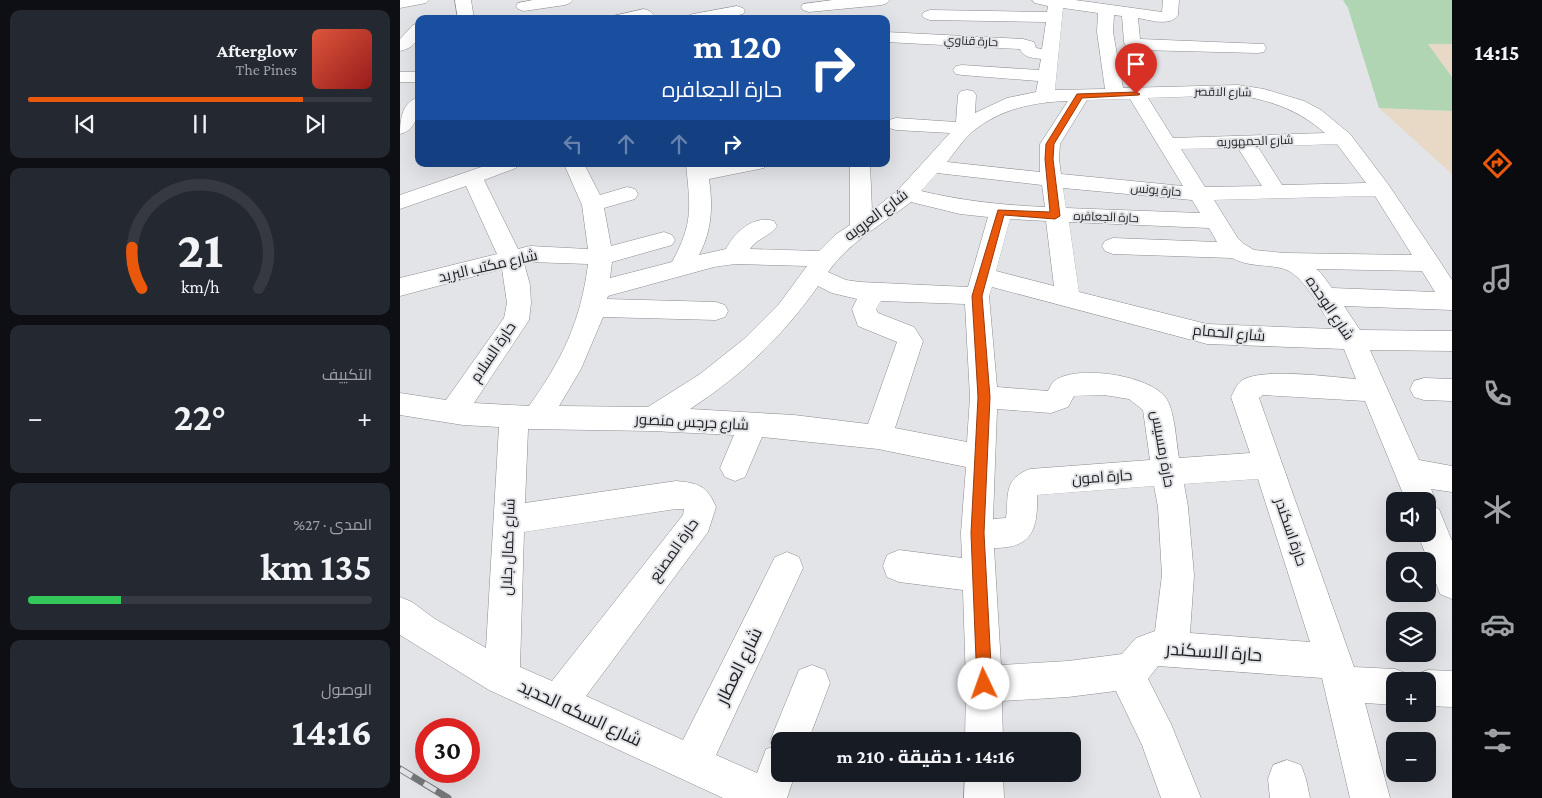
<!DOCTYPE html>
<html lang="ar">
<head>
<meta charset="utf-8">
<style>
	body { margin:0; font-family:"Crimson Pro",Cairo,serif; background:#242831; color:#f1f3f6; direction:rtl; height:100vh; display:flex; flex-direction:column; font-size:19px; white-space:nowrap }
	* { box-sizing:border-box; margin:0 }
	p { font-size:16px; color:#9ea1a6 }
	.icon { flex:none; width:28px; height:28px; fill:none; stroke:currentColor; stroke-width:2; stroke-linecap:round; stroke-linejoin:round }
	.map { position:relative; flex:1; overflow:hidden; direction:ltr }
	.panel { display:flex; flex-direction:column; gap:10px; padding:10px; background:#0d0f14; width:400px }
	.panel>* { flex:none }
	.hud { position:absolute; left:15px; top:15px; width:475px; height:152px; border-radius:10px; box-shadow:0 5px 20px #0002; direction:rtl; background:#1a4fa0; color:#fff; overflow:hidden }
	.buttons { position:absolute; left:986px; top:492px; display:grid; gap:10px }
	.buttons a { display:grid; place-items:center; width:50px; height:50px; border-radius:10px; background:#171b24; box-shadow:0 5px 20px #0002; font-size:25px }
	.speed { position:absolute; left:15px; top:718px; display:flex; gap:10px; font-size:25px; font-weight:700; text-align:center }
	.speed>* { display:grid; place-content:center; width:65px; height:65px; border-radius:50%; background:#171b24; box-shadow:0 5px 20px #0002; line-height:1 }
	.speed .limit { border:8px solid #d22; background:#fff; color:#111 }
	.pin { position:absolute; display:grid; place-items:center; width:42px; height:42px; color:#fff; margin:-51px -21px; border-radius:50% 50% 50% 0; rotate:-45deg; box-shadow:0 0 5px #0007 }
	.pin .icon { rotate:45deg }
	.me { position:absolute; width:55px; margin:-28px; rotate:357deg; stroke-linejoin:round; filter:drop-shadow(0 0 4px #0008) }
	.turn { display:flex; align-items:center; gap:18px; height:105px; padding:0 25px; font-size:22px }
	.turn .icon { width:65px; height:65px; stroke-width:2.5 }
	.turn b { display:block; font-size:35px; line-height:42px }
	.lanes { display:flex; align-items:center; height:48px; padding:0 25px; background:#0003; justify-content:center; gap:25px; direction:ltr }
	.lanes .off { opacity:.35 }
	.big { font-size:38px; font-weight:700; line-height:1.1 }
	.panel .tile { flex:1; display:flex; flex-direction:column; justify-content:center; gap:8px; min-width:0; padding:0 18px; border-radius:10px; background:#242831 }
	.panel .dial { align-items:center; gap:0 }
	.dial svg { height:130px; overflow:visible; fill:none; stroke:#363941; stroke-width:7; stroke-linecap:round; text-anchor:middle }
	.dial text { fill:#f1f3f6; stroke:none }
	.song { display:flex; align-items:center; gap:15px }
	.cover { width:60px; height:60px; border-radius:8px; background:linear-gradient(135deg,hsl(10 70% 55%),hsl(0 70% 35%)) }
	.played { height:5px; border-radius:2px; background:linear-gradient(90deg,#ea580c 80%,#363941 80%) }
	.keys { display:flex; justify-content:space-around; direction:ltr }
	.heat { display:flex; justify-content:space-between; align-items:center; font-size:28px; direction:ltr }
	.charge { height:8px; border-radius:4px; background:linear-gradient(90deg,#34c759 27%,#363941 0) }
	.trip { position:absolute; left:371px; top:732px; width:310px; height:50px; border-radius:10px; background:#171b24; box-shadow:0 5px 20px #0002; font-weight:700; line-height:50px; text-align:center; direction:rtl }
	main { display:flex; flex:1; min-height:0 }
	.tabs { display:flex; flex-direction:column; width:90px; justify-content:space-around; align-items:center; background:#090b0e; color:#9ea1a6 }
	.tabs .icon { width:35px; height:35px }
	.tabs .selected { color:#ea580c }
	.tabs b { font-size:22px; color:#f1f3f6 }
	.map>svg:first-child { display:block }
	.education { fill:#e8d8c6 }
	.green { fill:#afd5b2 }
	.lines { fill:none; stroke-linecap:round; stroke-linejoin:round }
	.minor-casing { stroke:#8b8c90; stroke-width:1 }
	.minor { fill:#fff; fill-rule:evenodd }
	.rail-casing { stroke:#77787a; stroke-width:7 }
	.rail { stroke:#e3e4e8; stroke-width:5; stroke-dasharray:14; stroke-linecap:butt }
	.route { fill:#ea580c; stroke:#983908 }
	.labels { text-anchor:middle; stroke-width:4; stroke-linejoin:round; paint-order:stroke }
	.far-street-label { font-size:12px; fill:#1c1d1e; stroke:#e3e4e8 }
	.street-label { font-size:15px; fill:#1c1d1e; stroke:#e3e4e8 }
	.near-street-label { font-size:18px; fill:#1c1d1e; stroke:#e3e4e8 }
</style>
</head>
<body>
<main>
<nav class="tabs">
<b>14:15</b>
<svg class="icon selected" aria-label="directions" viewBox="0 0 24 24"><path d="M12 3l9 9-9 9-9-9zM9 14v-3h6M13 9l2 2-2 2"/></svg>
<svg class="icon" aria-label="music" viewBox="0 0 24 24"><path d="M9 18V5l10-2v13"/><circle cx="6" cy="18" r="3"/><circle cx="16" cy="16" r="3"/></svg>
<svg class="icon" aria-label="phone" viewBox="0 0 24 24"><path d="M5 4h4l2 5-3 2q2 4 5 5l2-3 5 2v4C11 20 4 13 5 4z"/></svg>
<svg class="icon" aria-label="climate" viewBox="0 0 24 24"><path d="M12 3v18M4 7l16 10M4 17L20 7"/></svg>
<svg class="icon" aria-label="car" viewBox="0 0 24 24"><path d="M5 17H2v-5l4-1 3-4h7l3 4 3 1v5h-3M9 17h6M6 11h13"/><circle cx="7" cy="17" r="2"/><circle cx="17" cy="17" r="2"/></svg>
<svg class="icon" aria-label="filters" viewBox="0 0 24 24"><path d="M4 7h16M4 17h16"/><circle cx="9" cy="7" r="2"/><circle cx="15" cy="17" r="2"/></svg>
</nav>
<div class="map">
<svg width="1052" height="798" viewBox="0 0 1052 798">
	<rect width="100%" height="100%" fill="#e3e4e8"/>
	<!-- education -->
	<g class="education">
		<polygon points="1028,44 1052,44 1052,77"/>
		<polygon points="979,108 1052,111 1052,174"/>
	</g>
	<!-- green -->
	<polygon class="green" points="943,0 1052,0 1052,44 1028,44 1052,77 1052,111 979,108 948,8"/>
	<g class="lines">
		<defs>
			<g id="minor">
				<polygon points="0,0 29,0 26,3 0,8"/>
				<polygon points="55,0 71,0 74,19 58,19"/>
				<polygon points="133,0 173,0 170,3 165,5 124,11 118,9 116,6 118,3"/>
				<polygon points="433,0 490,0 487,3 482,5 409,12 403,10 401,7 403,4"/>
				<path d="M632,0H675L762,12L763,0H779L778,15C770,27 750,20 738,18L740,39L864,44L866,48L864,52L858,53L739,50L726,46L724,42L722,16L714,15L713,32L723,88L838,85L864,89L904,101L921,110L950,134L988,184L1037,257L1052,280V310L944,306L960,330L1052,331V351L970,350L1019,460L1052,466V492L1031,489L1036,501L1034,507L1039,509L1052,541V599L1040,594L1018,534H1028V501H1006L965,401L863,395L859,398L954,667L995,669L1008,674L1011,681H995V705L965,703L990,798H950L922,678L758,666L748,679L771,724L801,798H761L742,745L716,691L668,697L602,701L603,741H565L566,684L563,590L499,582L487,577L483,566L487,555L499,550L562,558L561,533L566,467L478,449L362,437L345,477L335,481L325,477L320,468L334,435L252,431L128,429L125,503L276,481C299,483 307,486 316,507L308,532L186,696L283,740L375,557L387,552L399,557L403,568L316,755L357,773L366,749L373,747L370,741L399,670L412,665L425,670L430,683L408,741H380V774H395L387,798H323L89,690L0,635V597L12,602L35,619L86,648L99,427L63,425L0,415V393L46,400L104,318L107,303L102,269L0,296V278L97,254L66,186L0,209V195L90,164H119L116,168L84,180L118,249L130,246L188,249L182,205L164,164H184L200,195L227,187L235,189L238,194L235,199L204,208L211,246L264,232L272,235L275,240L272,245L212,262L210,278L272,262C294,222 290,206 286,164H306L307,167L325,164H367L364,168L309,179C313,207 312,230 299,255L326,249C335,232 353,215 374,221L377,226C371,236 357,238 350,249L419,251L435,235L450,225V164H470L472,211L499,189L550,133L496,130L489,128L486,124L489,120L496,118L556,122L558,95L561,91L567,90L573,91L576,95L575,113L607,98L636,92L638,81L562,75L556,74L553,70L556,66L562,65L639,70L641,59C632,58 623,57 620,49L486,42V32L623,39L634,42L636,48L642,49L646,22L530,20L524,18L522,15L524,12L530,10L647,12L648,6L635,3ZM663,8L698,13L697,32L705,89L655,90ZM838,95C873,101 898,110 925,133L773,138L748,98ZM730,99L783,186L661,174L659,159L660,144L687,100ZM668,101L640,144V172L547,162C555,152 563,140 572,132C600,109 633,102 668,101ZM937,144L966,183L882,185L858,147ZM838,148L862,186L805,187L781,149ZM537,173L642,185L645,207C602,205 563,201 521,191ZM663,188L792,200L800,213L666,208ZM975,196L1012,255L884,253L854,250L844,244L837,237L814,200ZM511,202L560,214L588,217L568,287L460,282L446,280L428,272C449,242 483,224 511,202ZM610,219L646,221L654,286L596,271ZM669,222L809,228L817,242L713,238L705,241L702,246L705,251L713,254L832,258C849,267 863,264 881,268C903,272 922,312 933,329L807,324L679,292ZM130,262L188,264C181,321 162,360 129,406L74,403L129,320L131,303L130,285L124,263ZM335,264L407,266L379,304L344,339L300,374L248,407L159,406L181,369L203,317L316,320L325,317L328,311L325,305L316,302L207,299L208,296L314,267ZM916,269L1022,271L1035,292L932,288L921,273ZM418,286L432,293L457,299L452,309L458,326L497,342L468,424L394,415L290,409C341,376 383,336 418,286ZM592,287L807,344L944,349L956,379C931,377 860,367 841,381C836,385 834,392 831,397L850,453L779,458C776,442 775,411 766,398C750,375 676,364 654,381C651,384 650,387 648,391L597,387L589,296ZM481,301L565,304L570,397L567,442L495,428L523,341L514,327L478,313L476,309ZM704,395L729,399L743,410L750,460L630,469C603,479 609,495 606,518L593,519L597,409L651,413L668,407L674,396ZM858,479L910,642L790,633L794,575L788,507L784,484ZM754,486L758,507L762,575L755,631L736,638L722,654L668,661L601,665L594,548C632,548 638,530 637,495ZM276,509H284L283,515L152,681L120,667L124,532Z"/>
				<polygon points="337,6 343,8 345,11 343,14 321,19 285,19 287,16 293,14"/>
				<polygon points="244,9 250,11 258,19 211,19 213,16"/>
				<path d="M19,23C19,39 17,47 0,51V39L13,25Z"/>
				<rect x="0" y="72" width="19" height="10"/>
				<path d="M19,97C19,112 17,130 0,134C0,119 2,102 19,97Z"/>
				<polygon points="1024,378 1052,379 1052,401 1024,400 1014,397 1010,389 1014,381"/>
				<polygon points="1028,670 1052,671 1052,707 1028,706 1028,681 1013,681 1015,675"/>
				<polygon points="887,760 901,765 906,779 910,798 870,798 868,779 873,765"/>
				<polygon points="565,774 603,774 604,798 564,798"/>
			</g>
		</defs>
		<!-- minor casing -->
		<use href="#minor" class="minor-casing"/>
		<!-- minor -->
		<use href="#minor" class="minor"/>
		<defs>
			<polyline id="rail" points="0,769 48,798"/>
		</defs>
		<!-- rail casing -->
		<use href="#rail" class="rail-casing"/>
		<!-- rail -->
		<use href="#rail" class="rail"/>
	</g>
	<!-- route -->
	<polygon class="route" points="736,92 740,94 739,95 682,98 654,144 653,159 660,216 655,219 604,215 582,296 590,397 584,533 592,684 590,689 584,691 579,689 577,684 571,533 578,397 572,296 598,210 650,212 645,159 646,144 677,94"/>
	<g class="labels">
		<!-- far-street labels -->
		<g class="far-street-label">
			<text transform="translate(571 41) rotate(3)" y="4">حارة قناوي</text>
			<text transform="translate(823 92) rotate(1)" y="4">شارع الاقصر</text>
			<text transform="translate(855 141) rotate(-2)" y="4">شارع الجمهوريه</text>
			<text transform="translate(756 190) rotate(5)" y="4">حارة يونس</text>
			<text transform="translate(706 217) rotate(2)" y="4">حارة الجعافره</text>
		</g>
		<!-- street labels -->
		<g class="street-label">
			<text transform="translate(476 215) rotate(-37)" y="5">شارع العروبه</text>
			<text transform="translate(88 266) rotate(-13)" y="5">شارع مكتب البريد</text>
			<text transform="translate(930 308) rotate(56)" y="5">شارع الوحده</text>
			<text transform="translate(829 333) rotate(5)" y="5">شارع الحمام</text>
			<text transform="translate(93 352) rotate(-56)" y="5">حارة السلام</text>
			<text transform="translate(292 422) rotate(3)" y="5">شارع جرجس منصور</text>
			<text transform="translate(763 449) rotate(80)" y="5">حارة رمسيس</text>
			<text transform="translate(702 477) rotate(-4)" y="5">حارة امون</text>
			<text transform="translate(891 532) rotate(71)" y="5">حارة اسكندر</text>
			<text transform="translate(108 547) rotate(-88)" y="5">شارع كمال جلال</text>
			<text transform="translate(274 550) rotate(-55)" y="5">حارة المصنع</text>
		</g>
		<!-- near-street labels -->
		<g class="near-street-label">
			<text transform="translate(814 652) rotate(4)" y="6">حارة الاسكندر</text>
			<text transform="translate(339 666) rotate(-64)" y="6">شارع العطار</text>
			<text transform="translate(180 713) rotate(25)" y="6">شارع السكه الحديد</text>
		</g>
	</g>
</svg>
<div class="buttons">
<a><svg class="icon" aria-label="sound" viewBox="0 0 24 24"><path d="M4 9h4l5-4v14l-5-4H4zM17 9q2 3 0 6"/></svg></a>
<a><svg class="icon" aria-label="search" viewBox="0 0 24 24"><circle cx="10" cy="10" r="6"/><path d="M15 15l6 6"/></svg></a>
<a><svg class="icon" aria-label="layers" viewBox="0 0 24 24"><path d="M12 4l9 5-9 5-9-5zM3 14l9 5 9-5"/></svg></a>
<a>+</a>
<a>−</a>
</div>
<div class="speed"><div class="limit">30</div></div>
<div class="pin" style="left:736px;top:94px;background:#d93025"><svg class="icon" aria-label="arrive" viewBox="0 0 24 24"><path d="M6 21V4h12l-3 4 3 4H6"/></svg></div>
<svg class="me" style="left:584px;top:684px" viewBox="-20 -20 40 40"><circle r="19" fill="#fff"/><path d="M0-13L10 11 0 6-10 11z" fill="#ea580c"/></svg>
<div class="trip">14:16 · 1 دقيقة · 210 m</div>
<div class="hud">
<div class="turn"><svg class="icon" aria-label="right" viewBox="0 0 24 24"><path d="M7 20v-9h11M14 6l5 5-5 5"/></svg><div><b>120 m</b>حارة الجعافره</div></div>
<div class="lanes"><svg class="icon off" aria-label="left" viewBox="0 0 24 24"><path d="M17 20v-9H6M10 6l-5 5 5 5"/></svg><svg class="icon off" aria-label="ahead" viewBox="0 0 24 24"><path d="M12 20V5M6 11l6-6 6 6"/></svg><svg class="icon off" aria-label="ahead" viewBox="0 0 24 24"><path d="M12 20V5M6 11l6-6 6 6"/></svg><svg class="icon" aria-label="right" viewBox="0 0 24 24"><path d="M7 20v-9h11M14 6l5 5-5 5"/></svg></div>
</div>
</div>
<section class="panel">
<div class="tile">
<div class="song"><i class="cover"></i><div><b>Afterglow</b><p>The Pines</p></div></div>
<div class="played"></div>
<div class="keys"><svg class="icon" aria-label="previous" viewBox="0 0 24 24"><path d="M18 5L8 12l10 7zM5 5v14"/></svg><svg class="icon" aria-label="pause" viewBox="0 0 24 24"><path d="M8 5v14M16 5v14"/></svg><svg class="icon" aria-label="next" viewBox="0 0 24 24"><path d="M6 5l10 7-10 7zM19 5v14"/></svg></div>
</div>
<div class="tile dial"><svg viewBox="0 0 100 80">
<path d="M14 69A42 42 0 1 1 86 69"/>
<path d="M14 69A42 42 0 0 1 8 44" stroke="#ea580c"/>
<text x="50" y="56" font-size="32" font-weight="700">21</text>
<text x="50" y="72" font-size="11">km/h</text>
</svg></div>
<div class="tile"><p>التكييف</p>
<div class="heat"><a>−</a><b class="big">22°</b><a>+</a></div>
</div>
<div class="tile"><p>المدى · 27%</p><b class="big">135 km</b><div class="charge"></div></div>
<div class="tile"><p>الوصول</p><b class="big">14:16</b></div>
</section>
</main>
</body>
</html>
